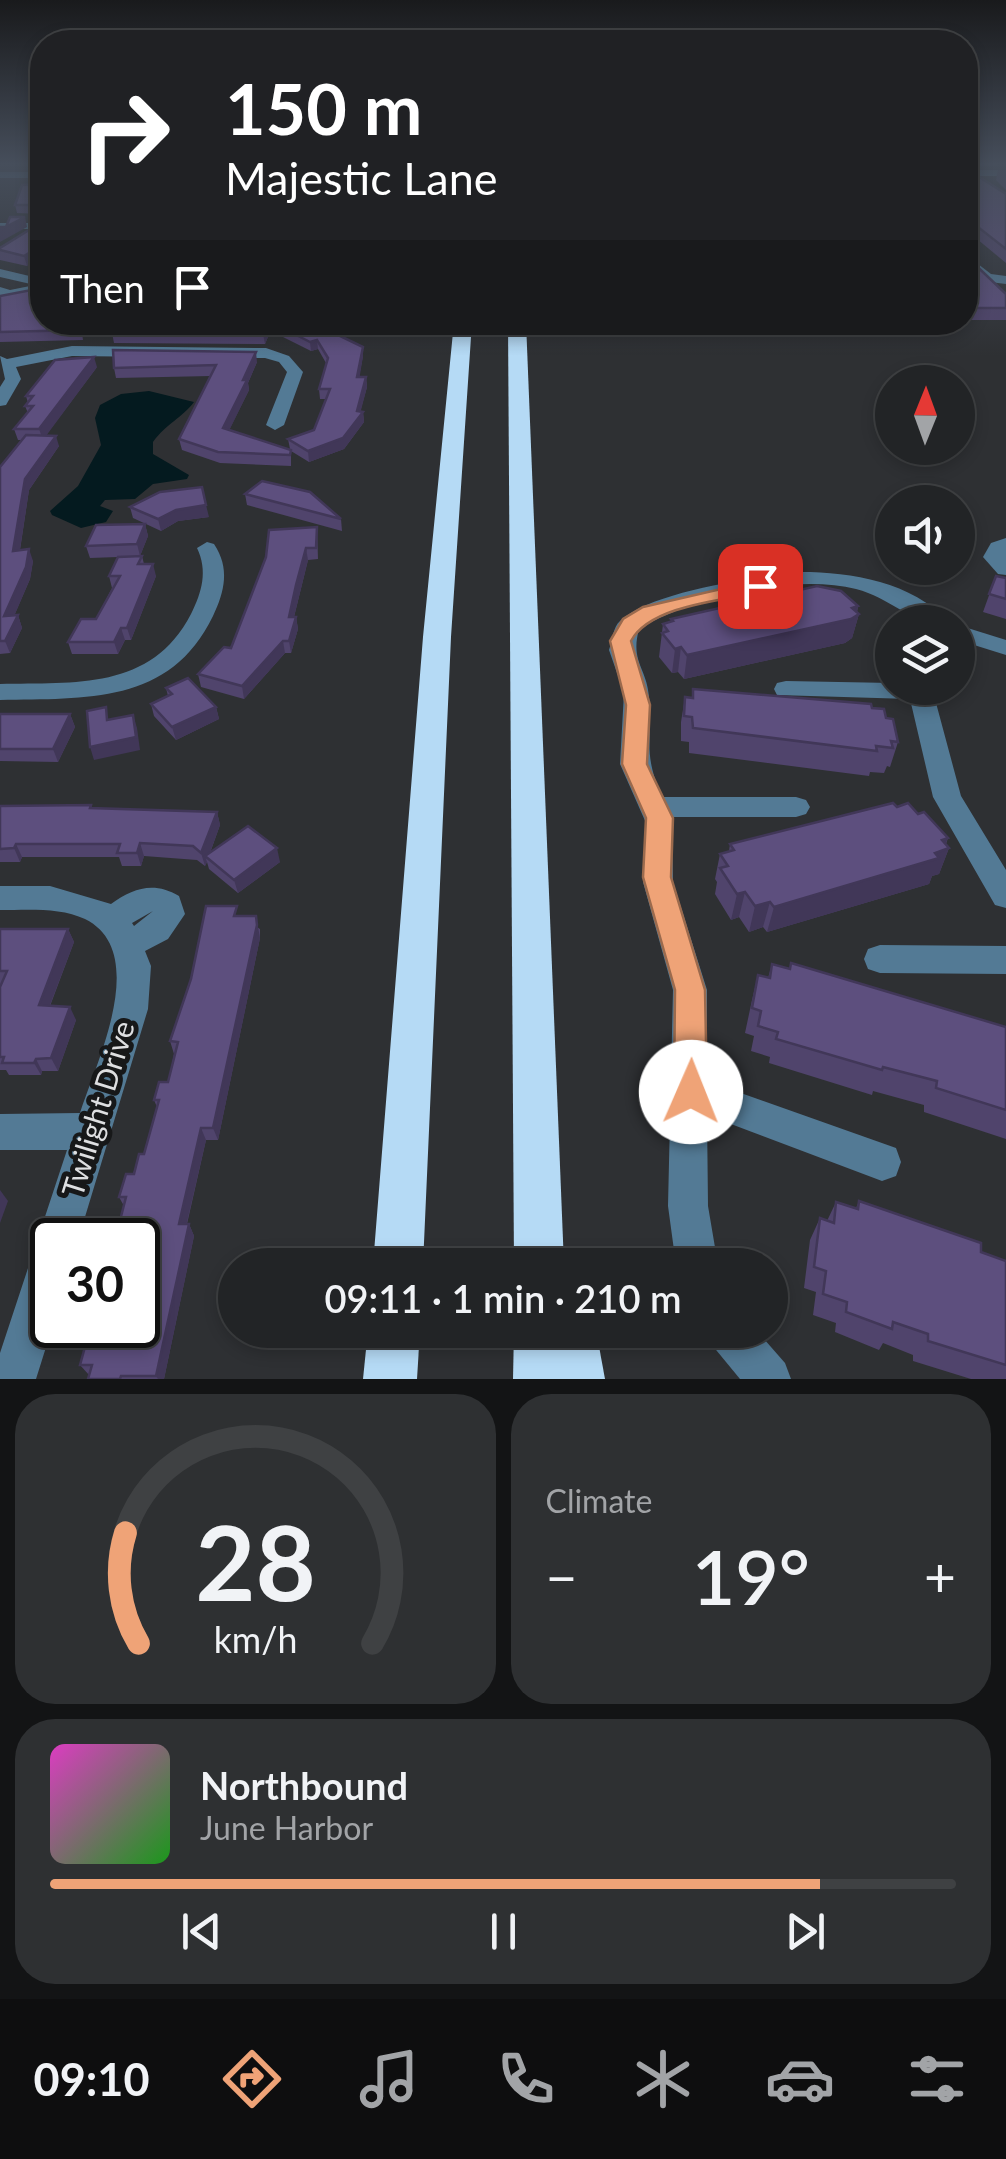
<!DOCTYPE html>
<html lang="en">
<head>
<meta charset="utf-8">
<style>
	body { margin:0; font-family:Lato,sans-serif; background:#2e3032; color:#f1f3f6; height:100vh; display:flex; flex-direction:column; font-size:38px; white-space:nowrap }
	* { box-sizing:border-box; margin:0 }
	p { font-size:32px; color:#a2a4a7 }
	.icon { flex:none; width:55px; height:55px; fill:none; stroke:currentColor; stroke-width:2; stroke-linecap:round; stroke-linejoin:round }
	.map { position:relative; height:1379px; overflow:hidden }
	.drawer { display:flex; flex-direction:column; gap:15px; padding:15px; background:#131415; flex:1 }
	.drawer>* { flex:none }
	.guide { position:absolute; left:30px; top:30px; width:948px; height:305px; border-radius:40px; box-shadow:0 5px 15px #0003,0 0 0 2px #3f4143; background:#202124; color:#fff; overflow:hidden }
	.needle { width:65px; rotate:1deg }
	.tools { position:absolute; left:875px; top:365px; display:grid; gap:20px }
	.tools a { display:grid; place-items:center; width:100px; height:100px; border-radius:50%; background:#222426; box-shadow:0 5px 15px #0003,0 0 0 2px #3f4143; font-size:50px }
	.speed { position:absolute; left:30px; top:1218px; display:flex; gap:20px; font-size:50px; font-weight:700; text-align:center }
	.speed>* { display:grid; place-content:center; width:130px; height:130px; border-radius:50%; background:#222426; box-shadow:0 5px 15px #0003,0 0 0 2px #3f4143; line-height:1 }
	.speed .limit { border:5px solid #111; border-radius:15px; background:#fff; color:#111 }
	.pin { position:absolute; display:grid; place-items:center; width:85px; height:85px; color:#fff; margin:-42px; border-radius:20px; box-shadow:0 5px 15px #0006 }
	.me { position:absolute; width:110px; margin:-55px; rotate:1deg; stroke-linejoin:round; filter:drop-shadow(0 0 8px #0008) }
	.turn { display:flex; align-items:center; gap:35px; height:210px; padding:0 30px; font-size:45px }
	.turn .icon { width:130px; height:130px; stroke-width:2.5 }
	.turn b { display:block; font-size:70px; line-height:85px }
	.then { display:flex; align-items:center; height:95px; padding:0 30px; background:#0003; gap:20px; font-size:38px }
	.big { font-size:75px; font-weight:600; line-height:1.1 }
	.drawer .widget { flex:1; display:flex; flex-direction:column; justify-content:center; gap:15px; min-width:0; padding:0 35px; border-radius:40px; background:#2e3032 }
	.drawer .dial { align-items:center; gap:0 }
	.dial svg { height:260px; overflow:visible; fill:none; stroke:#3f4143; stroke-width:7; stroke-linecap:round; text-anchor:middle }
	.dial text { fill:#f1f3f6; stroke:none }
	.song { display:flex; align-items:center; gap:30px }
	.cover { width:120px; height:120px; border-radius:15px; background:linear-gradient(135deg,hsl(310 70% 55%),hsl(120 70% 35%)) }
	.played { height:10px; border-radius:5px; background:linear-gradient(90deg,#efa377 85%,#3f4143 85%) }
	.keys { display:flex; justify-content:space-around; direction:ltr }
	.heat { display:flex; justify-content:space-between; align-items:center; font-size:55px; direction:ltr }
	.drawer .tiles { flex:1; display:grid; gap:15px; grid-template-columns:1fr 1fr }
	.widget:last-child { grid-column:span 2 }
	.trip { position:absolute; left:218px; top:1248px; width:570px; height:100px; border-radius:50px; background:#222426; box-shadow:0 5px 15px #0003,0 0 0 2px #3f4143; font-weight:600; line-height:100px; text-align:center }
	.menu { display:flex; height:160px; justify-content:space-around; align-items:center; background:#0e0e0f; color:#a2a4a7 }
	.menu .icon { width:70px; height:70px }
	.menu .on { color:#efa377 }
	.menu b { font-size:45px; color:#f1f3f6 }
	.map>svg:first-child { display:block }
	.water { fill:#041a1f }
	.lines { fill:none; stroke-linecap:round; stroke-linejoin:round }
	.minor { fill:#537a95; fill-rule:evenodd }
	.highway { fill:#b5daf5; fill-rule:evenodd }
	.wall { fill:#50446c }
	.shaded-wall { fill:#413758 }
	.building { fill:#5d4f7e; stroke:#413758; stroke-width:2.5 }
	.route { fill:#efa377; stroke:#9b6a4d; stroke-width:2.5 }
	.labels { text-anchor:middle; stroke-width:10; stroke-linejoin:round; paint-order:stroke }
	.near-street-label { font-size:30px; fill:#dedfe1; stroke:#171819 }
</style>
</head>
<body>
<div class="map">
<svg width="1006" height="1379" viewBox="0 0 1006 1379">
	<rect width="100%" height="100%" fill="#2e3033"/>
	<!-- water -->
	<path class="water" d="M149,391L194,402C182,418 167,423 153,442V454L189,475L187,479L153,484L135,499L105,500L100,506L113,511L106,522L81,528L52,515L50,511L78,486L101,445L95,418L100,405L121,394Z"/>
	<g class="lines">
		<!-- minor -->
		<g class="minor">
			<rect x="965" y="170" width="41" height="6"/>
			<rect x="0" y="172" width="42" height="6"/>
			<rect x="0" y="223" width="42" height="6"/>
			<polygon points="965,254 991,274 1006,276 1006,284 982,281 965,265"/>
			<polygon points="0,269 42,279 42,292 10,298 0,295 0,287 10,290 35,285 0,277"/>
			<polygon points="737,322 751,322 755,331 743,334"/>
			<polygon points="882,322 897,322 903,331 891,334"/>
			<polygon points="72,346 266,348 289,356 303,372 284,425 275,430 266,425 287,372 279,362 265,358 72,356 16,367 21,379 6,405 0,406 0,387 5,379 0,356 7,359"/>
			<polygon points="1006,538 1006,575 998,574 983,557 991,543"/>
			<path d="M207,542L214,544C230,568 225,591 213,616C170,705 86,698 0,700V684C75,682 151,691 191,614C202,592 208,571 197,548Z"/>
			<path d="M801,572C851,572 913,582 948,622C909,625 892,598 856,589C794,573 692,597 639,629C630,662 647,668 649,697C653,743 642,751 662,797H796L806,800L810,807L806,814L796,817H672L673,882L707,990V1081L896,1148L901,1162L896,1176L882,1181L707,1115L708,1206L718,1265H676L668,1206L673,990L643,882L646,823L620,764L624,693L609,650C612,641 613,627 620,621C652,591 757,577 801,572Z"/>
			<polygon points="958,625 1006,640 1006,655 958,640"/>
			<polygon points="786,681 892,683 892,688 932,688 961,796 1006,870 1006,908 995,905 933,797 910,699 777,695 774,689 777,683"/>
			<path d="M0,886H50L111,904C133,888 154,881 179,896L185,914L168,939L145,951L151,966L148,1009L78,1240H52L53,1325L36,1379H0V1353L67,1150H0V1114L80,1113C96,1063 151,952 85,919C60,907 27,910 0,910ZM153,911L134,926L132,923Z"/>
			<polygon points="880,945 1006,946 1006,974 880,973 868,969 864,959 868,949"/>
			<polygon points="705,1330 756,1330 785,1363 791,1379 740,1379 712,1345"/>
		</g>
		<!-- highway -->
		<g class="highway">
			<polygon points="454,322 472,322 451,637 423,1265 373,1265 423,637"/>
			<polygon points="508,322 526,322 564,1265 514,1265"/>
			<polygon points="368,1330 420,1330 417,1379 363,1379"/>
			<polygon points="514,1330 596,1330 605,1379 513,1379"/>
		</g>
	</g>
	<!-- wall -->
	<g class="wall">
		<polygon points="965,163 998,163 997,166 965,166"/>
		<polygon points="965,168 1006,194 1006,263 965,229"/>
		<polygon points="998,170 1006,170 1006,190 996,180"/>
		<polygon points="42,184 42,214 17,213 15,205"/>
		<polygon points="42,222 27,266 0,260 0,248"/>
		<polygon points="965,255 1006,294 1006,320 965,320"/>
		<polygon points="0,296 111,322 82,333 83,340 0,342"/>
		<polygon points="269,322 270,332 265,344 114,343 112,333"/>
		<polygon points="269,322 343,332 343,337 363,356 359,377 366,377 367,387 360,412 363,412 364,422 344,449 309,462 291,451 291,466 220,463 182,450 179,439 211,376 116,378 114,368 257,362 248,383 249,390 229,430 290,449 288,439 314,430 326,399 320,399 319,389 326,363 318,349 311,351 271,331"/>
		<polygon points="605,322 713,322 712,326 609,328 605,326"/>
		<polygon points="826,322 861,322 860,325 829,326"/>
		<polygon points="920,322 956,322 954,328 926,327"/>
		<polygon points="97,367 46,435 59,446 29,490 20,550 33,561 30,579 14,616 18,615 22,628 10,653 0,654 0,467 22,440 18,440 14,429 28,413 25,406 28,403 26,396"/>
		<polygon points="245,494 341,519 342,531 247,505"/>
		<polygon points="130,507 209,517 178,521 161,531 133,518"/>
		<polygon points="145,524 148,536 140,556 142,556 144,564 156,576 131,640 125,640 118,654 72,654 68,642 96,619 112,588 109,576 118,557 90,558 86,546"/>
		<polygon points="317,527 318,559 308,560 294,617 296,617 298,629 291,653 285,653 244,699 201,687 198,674 231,648"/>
		<polygon points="911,568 930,568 927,572"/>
		<polygon points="996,576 1006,578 1006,619 983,612"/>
		<polygon points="858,606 857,613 859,614 852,638 845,643 684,679 678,672 672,673 659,657 663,624 671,622 671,619"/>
		<polygon points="166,688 216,707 219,719 176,740 154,716 151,704 168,696"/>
		<polygon points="693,689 872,708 898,742 890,767 887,766 884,773 870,772 869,776 689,753 689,742 681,741 681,722 685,697 692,698"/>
		<polygon points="0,714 70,714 75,727 58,762 0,761"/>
		<polygon points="91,805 92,808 217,812 220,825 210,853 280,862 238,893 209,869 207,862 205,866 197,860 144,856 141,866 122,866 119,857 22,857 20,862 0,862 0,806"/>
		<polygon points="897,807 918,814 948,838 946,844 949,848 939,874 932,876 929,884 767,932 763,927 749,932 739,917 731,920 715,894 717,882 715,879 720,854 729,851 730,844"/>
		<polygon points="239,916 260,929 260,938 218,1140 206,1140 187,1224 189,1224 194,1236 164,1379 88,1379 89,1375 80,1365 124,1206 119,1197 144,1154 157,1107 154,1100 168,1082 174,1054 170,1041"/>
		<polygon points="0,929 68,929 74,942 50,1006 76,1020 58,1071 42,1071 41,1075 9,1075 6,1070 0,1070 0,987 1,984 0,984"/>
		<polygon points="772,964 1006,1027 1006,1139 924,1112 924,1105 873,1091 872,1095 769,1063 770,1057 751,1051 754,1036 745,1033 752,1000 758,975 768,978"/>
		<polygon points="859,1201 981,1252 1006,1261 1006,1379 971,1379 913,1361 913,1355 883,1343 879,1350 835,1332 836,1323 813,1315 816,1292 804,1288 810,1240 820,1218 827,1221 836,1202 856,1208"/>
	</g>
	<!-- shaded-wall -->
	<g class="shaded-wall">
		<polygon points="25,217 27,227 0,242 0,230"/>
		<polygon points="42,245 42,257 27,266 24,256"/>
		<polygon points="83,322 111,322 82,333 80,324"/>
		<polygon points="269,322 270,332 265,344 263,334"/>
		<polygon points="317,340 318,349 311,351 310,342"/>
		<polygon points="363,347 363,356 358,387 357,377"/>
		<polygon points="256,352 257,362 248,383 249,390 225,439 223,428"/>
		<polygon points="94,357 97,367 43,440 39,429"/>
		<polygon points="366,377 367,387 359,418 363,412 364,422 344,449 309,462 308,451 357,411"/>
		<polygon points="56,436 59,446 29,490 18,562 13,551 25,479"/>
		<polygon points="206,505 209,517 178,521 161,531 158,519 176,510"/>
		<polygon points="145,524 148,536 140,556 137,544"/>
		<polygon points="306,548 308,560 291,629 289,617"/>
		<polygon points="29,549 33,561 30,579 9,628 4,616"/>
		<polygon points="153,564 156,576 131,640 127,628"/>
		<polygon points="858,606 856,616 859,614 852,638 845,643 684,679 687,655"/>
		<polygon points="18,615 22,628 10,653 5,641"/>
		<polygon points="296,617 298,629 291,653 289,641"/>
		<polygon points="121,628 125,640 118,654 114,642"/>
		<polygon points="283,641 285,653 244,699 242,686"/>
		<polygon points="681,647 678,672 672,673 675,649"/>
		<polygon points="216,707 219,719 176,740 172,727"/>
		<polygon points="70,714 75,727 58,762 53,749"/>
		<polygon points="133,715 137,728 140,750 94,760 90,747"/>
		<polygon points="217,812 220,825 208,858 205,856 207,862 205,866 201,853"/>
		<polygon points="948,838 943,850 949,848 939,874 932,876 929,884 767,932 774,907"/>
		<polygon points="140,843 144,856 141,866 137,853"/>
		<polygon points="16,844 22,857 20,862 14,848"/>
		<polygon points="277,848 280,862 238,893 234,880"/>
		<polygon points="745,892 739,917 731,920 737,894"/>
		<polygon points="770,902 763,927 749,932 755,906"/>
		<polygon points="256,916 260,938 218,1140 213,1128"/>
		<polygon points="68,929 74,942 45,1018 39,1005"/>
		<polygon points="70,1007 76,1020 58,1071 51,1058"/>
		<polygon points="36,1059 42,1071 41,1075 34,1063"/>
		<polygon points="201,1128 206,1140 184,1235 179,1224"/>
		<polygon points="0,1190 8,1201 0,1223"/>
		<polygon points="189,1224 194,1236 164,1379 158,1379 156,1376"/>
	</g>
	<!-- building -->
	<g class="building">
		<polygon points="965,168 1006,194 1006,249 965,217"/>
		<polygon points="42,184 42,209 40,205 15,205 22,185"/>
		<polygon points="10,217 25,217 0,230 0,227 6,227"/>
		<polygon points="42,222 42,245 24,256 0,250 0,248"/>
		<polygon points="965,255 1006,294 1006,308 965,308"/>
		<polygon points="42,288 42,322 83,322 80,324 81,330 0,332 0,296"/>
		<polygon points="112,322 269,322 263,334 112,333"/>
		<polygon points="271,322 315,322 343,332 336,334 363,347 357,377 366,377 357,411 363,412 343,438 308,451 288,439 314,430 330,389 319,389 328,358 317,340 310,342"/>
		<polygon points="113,350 256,352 243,380 247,380 223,428 291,450 290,455 218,452 179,439 216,365 114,368"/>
		<polygon points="94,357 39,429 14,429 33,406 25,406 33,396 26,396 55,360"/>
		<polygon points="26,435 56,436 25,479 13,551 29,549 26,567 4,616 18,615 5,641 0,641 0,467"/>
		<polygon points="262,481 310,492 341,519 245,494"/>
		<polygon points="202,487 206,505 176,510 158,519 130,507 160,492"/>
		<polygon points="925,494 957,502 921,502"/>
		<polygon points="145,524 137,544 86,546 96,525"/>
		<polygon points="317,527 316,548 306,548 296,585 289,617 296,617 289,641 283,641 242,686 198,674 224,647 231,648 266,557 269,530"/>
		<polygon points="142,556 138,564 153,564 127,628 121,628 114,642 68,642 81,619 96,619 120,576 109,576 118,557"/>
		<polygon points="996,576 1006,578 1006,599 989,594"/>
		<polygon points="817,586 841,591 858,606 852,608 859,614 851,619 687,655 681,647 675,649 662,633 668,631 663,624 673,621 671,619"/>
		<polygon points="188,678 216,707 172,727 151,704 172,694 166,688"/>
		<polygon points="693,689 871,704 872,708 884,709 886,718 893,719 898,742 891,741 893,748 876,746 877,751 693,728 692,717 684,716 685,697 693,698"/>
		<polygon points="106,707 107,720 133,715 136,737 90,747 87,711"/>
		<polygon points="0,714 70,714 53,749 0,749"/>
		<polygon points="893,803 897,807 908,803 918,814 924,812 948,838 942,840 949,848 935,853 939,858 774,907 770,902 755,906 745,892 737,894 720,868 728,866 720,854 734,850 730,844"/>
		<polygon points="91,805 90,808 217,812 201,853 193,846 140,843 137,853 117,853 120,844 16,844 14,848 0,849 0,806"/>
		<polygon points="248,826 277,848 234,880 205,856"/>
		<polygon points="206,906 237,906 234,916 256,916 257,925 213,1128 201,1128 179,1224 189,1224 156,1376 121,1376 120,1379 88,1379 92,1365 80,1365 91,1325 138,1325 138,1240 115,1240 126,1197 119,1197 126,1174 134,1174 139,1154 144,1154 159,1100 154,1100 159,1082 168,1082 178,1042 170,1041 191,979"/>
		<polygon points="0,929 68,929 39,1005 70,1007 51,1058 36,1059 34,1063 2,1063 4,1057 0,1057 0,987 7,971 0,971"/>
		<polygon points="791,963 1006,1027 1006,1110 936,1088 937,1081 883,1067 882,1070 776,1039 778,1032 758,1026 761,1011 752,1008 758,975 770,978 772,964 790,969"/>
		<polygon points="859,1201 981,1243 981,1252 1006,1261 1006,1365 928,1341 928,1334 893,1322 892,1329 846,1312 847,1302 823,1294 826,1271 814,1267 820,1218 834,1223 836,1202 858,1209"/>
	</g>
	<!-- sky -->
	<linearGradient id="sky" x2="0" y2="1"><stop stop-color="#191a1c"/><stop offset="0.46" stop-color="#464e5b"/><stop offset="1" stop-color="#464e5b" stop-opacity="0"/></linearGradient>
	<rect width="1006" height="356" fill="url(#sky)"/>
	<!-- route -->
	<path class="route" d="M760,580L770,586L767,591C728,600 651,604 631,641L650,705L647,764L673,818L671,877L705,990L707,1092L703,1103L691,1107L679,1103L674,1092L675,990L643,877L646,818L622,764L626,705L610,641L623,619L643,607Z"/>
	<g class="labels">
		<!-- near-street labels -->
		<g class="near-street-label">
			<text transform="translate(99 1109) rotate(-73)" y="10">Twilight Drive</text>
		</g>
	</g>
</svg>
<div class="tools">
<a><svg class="needle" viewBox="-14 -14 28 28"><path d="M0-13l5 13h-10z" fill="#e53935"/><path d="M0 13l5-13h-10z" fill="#a2a4a7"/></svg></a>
<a><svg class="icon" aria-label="sound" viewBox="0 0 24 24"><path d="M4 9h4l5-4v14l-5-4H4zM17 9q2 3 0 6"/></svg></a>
<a><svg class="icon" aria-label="layers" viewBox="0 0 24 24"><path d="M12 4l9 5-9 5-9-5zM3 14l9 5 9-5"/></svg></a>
</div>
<div class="speed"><div class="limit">30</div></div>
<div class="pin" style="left:760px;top:586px;background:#d93025"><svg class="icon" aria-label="arrive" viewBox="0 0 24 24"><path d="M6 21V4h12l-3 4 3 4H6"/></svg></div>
<svg class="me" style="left:691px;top:1092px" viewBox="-20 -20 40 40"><circle r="19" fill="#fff"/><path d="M0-13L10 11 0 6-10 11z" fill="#efa377"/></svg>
<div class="trip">09:11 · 1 min · 210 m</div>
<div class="guide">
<div class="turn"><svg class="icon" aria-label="right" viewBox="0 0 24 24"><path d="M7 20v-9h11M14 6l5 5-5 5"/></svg><div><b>150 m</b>Majestic Lane</div></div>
<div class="then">Then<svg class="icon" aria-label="arrive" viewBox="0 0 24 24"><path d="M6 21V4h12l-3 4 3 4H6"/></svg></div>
</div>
</div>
<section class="drawer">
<div class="tiles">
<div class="widget dial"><svg viewBox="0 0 100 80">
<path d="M14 69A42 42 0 1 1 86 69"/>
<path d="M14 69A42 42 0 0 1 10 35" stroke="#efa377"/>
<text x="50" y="56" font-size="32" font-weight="700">28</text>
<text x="50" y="72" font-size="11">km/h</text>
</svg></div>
<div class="widget"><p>Climate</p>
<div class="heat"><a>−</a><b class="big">19°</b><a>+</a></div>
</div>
<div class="widget">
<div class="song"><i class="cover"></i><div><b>Northbound</b><p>June Harbor</p></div></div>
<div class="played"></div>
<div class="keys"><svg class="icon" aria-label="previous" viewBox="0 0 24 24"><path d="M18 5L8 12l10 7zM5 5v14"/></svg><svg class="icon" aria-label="pause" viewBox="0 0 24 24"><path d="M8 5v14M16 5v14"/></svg><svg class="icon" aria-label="next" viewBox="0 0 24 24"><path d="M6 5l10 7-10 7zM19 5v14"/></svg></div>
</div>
</div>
</section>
<nav class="menu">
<b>09:10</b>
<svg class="icon on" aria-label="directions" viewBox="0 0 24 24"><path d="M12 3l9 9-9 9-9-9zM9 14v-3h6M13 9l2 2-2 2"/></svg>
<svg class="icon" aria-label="music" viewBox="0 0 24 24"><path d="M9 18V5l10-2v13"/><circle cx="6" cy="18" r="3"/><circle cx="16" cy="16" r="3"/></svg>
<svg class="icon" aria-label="phone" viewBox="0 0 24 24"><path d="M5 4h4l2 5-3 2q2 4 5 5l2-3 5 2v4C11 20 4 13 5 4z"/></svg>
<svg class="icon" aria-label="climate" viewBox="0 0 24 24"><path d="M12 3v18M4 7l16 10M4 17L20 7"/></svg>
<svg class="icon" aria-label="car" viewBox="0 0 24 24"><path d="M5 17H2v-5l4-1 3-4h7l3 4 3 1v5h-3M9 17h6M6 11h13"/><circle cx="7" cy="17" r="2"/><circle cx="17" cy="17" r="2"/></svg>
<svg class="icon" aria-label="filters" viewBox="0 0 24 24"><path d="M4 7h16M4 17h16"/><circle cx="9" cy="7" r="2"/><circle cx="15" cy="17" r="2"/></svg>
</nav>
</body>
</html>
